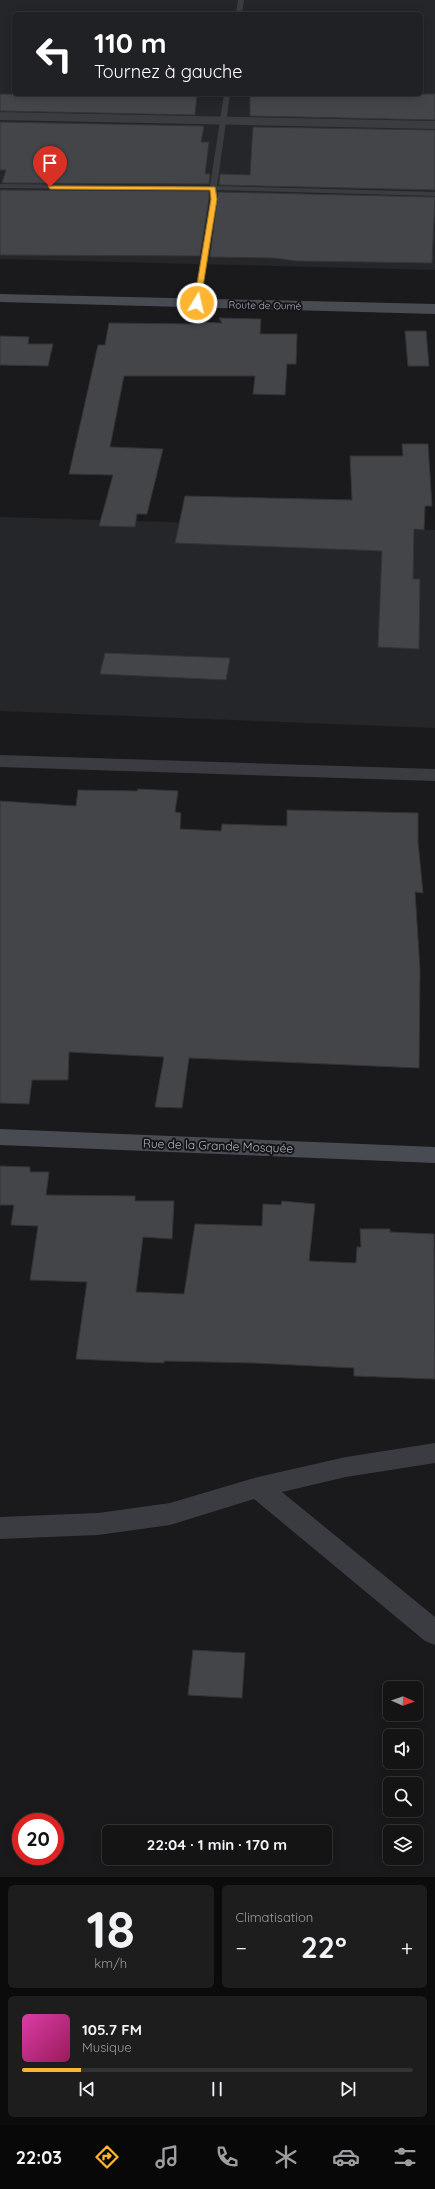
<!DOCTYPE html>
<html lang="fr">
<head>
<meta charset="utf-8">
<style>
	body { margin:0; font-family:Quicksand,sans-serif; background:#1d1d1e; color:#f1f3f6; height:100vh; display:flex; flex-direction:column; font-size:15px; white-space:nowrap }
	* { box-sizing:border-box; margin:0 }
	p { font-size:13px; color:#9d9ea0 }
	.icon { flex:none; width:22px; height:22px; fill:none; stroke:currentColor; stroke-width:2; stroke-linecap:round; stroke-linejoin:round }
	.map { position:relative; height:1877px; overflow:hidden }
	.side { display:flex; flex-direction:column; gap:8px; padding:8px; background:#0b0b0c; flex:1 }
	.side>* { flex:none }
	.hud { position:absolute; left:12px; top:12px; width:411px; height:84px; border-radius:6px; box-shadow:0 2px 10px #0003,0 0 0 1px #333334; background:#202124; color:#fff; overflow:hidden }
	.needle { width:26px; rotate:92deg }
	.fabs { position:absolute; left:383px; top:1681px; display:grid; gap:8px }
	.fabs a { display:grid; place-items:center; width:40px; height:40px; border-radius:6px; background:#141415; box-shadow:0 2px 10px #0003,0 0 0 1px #333334; font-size:20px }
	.speed { position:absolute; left:12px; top:1813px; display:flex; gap:8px; font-size:20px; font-weight:700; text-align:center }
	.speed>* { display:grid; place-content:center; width:52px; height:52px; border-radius:50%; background:#141415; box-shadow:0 2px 10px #0003,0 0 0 1px #333334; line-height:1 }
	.speed .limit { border:6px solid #d22; background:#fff; color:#111 }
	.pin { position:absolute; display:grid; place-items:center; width:34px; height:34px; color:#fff; margin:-41px -17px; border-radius:50% 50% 50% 0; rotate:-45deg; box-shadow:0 0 4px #0007 }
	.pin .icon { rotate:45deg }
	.me { position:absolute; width:44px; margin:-22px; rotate:9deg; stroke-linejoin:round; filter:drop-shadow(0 0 3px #0008) }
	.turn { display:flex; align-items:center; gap:14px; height:84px; padding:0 16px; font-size:18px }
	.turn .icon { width:52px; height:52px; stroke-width:2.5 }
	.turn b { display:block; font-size:28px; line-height:34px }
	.big { font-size:30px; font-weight:700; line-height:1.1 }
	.side .card { flex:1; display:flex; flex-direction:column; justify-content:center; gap:6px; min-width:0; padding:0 14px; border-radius:6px; background:#1d1d1e }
	.side .dial { align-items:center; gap:0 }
	.dial b { font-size:52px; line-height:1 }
	.song { display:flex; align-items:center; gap:12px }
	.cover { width:48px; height:48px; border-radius:6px; background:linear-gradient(135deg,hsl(320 70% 55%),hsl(330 70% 35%)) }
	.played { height:4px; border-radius:2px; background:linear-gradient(90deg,#ffb52f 15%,#333334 15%) }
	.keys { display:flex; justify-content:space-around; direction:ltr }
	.heat { display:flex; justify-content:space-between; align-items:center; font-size:22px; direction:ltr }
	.side .tiles { flex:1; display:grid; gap:8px; grid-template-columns:1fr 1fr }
	.card:last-child { grid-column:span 2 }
	.trip { position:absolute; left:102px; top:1825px; width:230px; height:40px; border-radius:6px; background:#141415; box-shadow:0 2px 10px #0003,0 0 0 1px #333334; font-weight:700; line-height:40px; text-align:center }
	.dock { display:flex; height:64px; justify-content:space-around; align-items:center; background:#080808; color:#9d9ea0 }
	.dock .icon { width:28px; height:28px }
	.dock .on { color:#ffb52f }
	.dock b { font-size:18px; color:#f1f3f6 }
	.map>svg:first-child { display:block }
	.built { fill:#252629; fill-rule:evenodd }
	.building { fill:#444549; stroke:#333438 }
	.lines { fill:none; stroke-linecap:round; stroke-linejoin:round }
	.lane { fill:#3a3c42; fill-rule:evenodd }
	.street { fill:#3a3c42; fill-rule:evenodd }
	.secondary { fill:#484b52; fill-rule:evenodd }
	.route { fill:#ffb52f; stroke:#a6761f }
	.labels { text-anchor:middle; stroke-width:4; stroke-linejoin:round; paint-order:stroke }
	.far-street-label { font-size:10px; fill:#abb1bd; stroke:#151517 }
	.street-label { font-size:12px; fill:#abb1bd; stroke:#151517 }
</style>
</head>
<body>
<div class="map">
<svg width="435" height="1877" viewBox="0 0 435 1877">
	<rect width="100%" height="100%" fill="#1a1a1c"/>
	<!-- built -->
	<g class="built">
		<path d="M0,0H435V270L0,259ZM14,14H421V94H14Z"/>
		<polygon points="0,517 435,530 435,728 0,711"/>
	</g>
	<!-- building -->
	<g class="building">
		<polygon points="0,94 148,96 148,94 197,94 195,115 0,111"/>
		<polygon points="254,94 435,94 435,120 250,116 250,96 254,96"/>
		<polygon points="0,122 204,126 201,142 209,142 205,174 210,174 209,184 2,183 6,170 0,170"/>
		<polygon points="253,127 435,130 435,190 219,185 220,174 250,175"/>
		<polygon points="0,190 209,191 209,199 200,256 0,255"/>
		<polygon points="218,192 435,197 432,263 296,261 274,258 210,257"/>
		<polygon points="219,318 261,319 260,334 297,334 296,364 287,364 285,395 253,394 255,376 124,376 110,447 163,449 147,514 137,514 135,527 99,526 113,475 69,474 98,345 105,345 109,323 194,324 194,322 222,323"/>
		<polygon points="405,331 426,331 429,366 408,366"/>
		<polygon points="0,336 29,337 28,344 53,344 48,366 0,365"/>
		<polygon points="402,444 428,444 432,506 425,506 424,530 414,529 413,579 420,579 419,649 378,647 382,551 175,543 185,496 352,500 350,456 403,456"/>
		<polygon points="105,653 230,658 226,680 100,674"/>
		<polygon points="138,789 178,791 175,812 181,813 180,829 221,831 222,824 287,826 287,810 418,813 418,842 423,893 415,892 420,970 419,1068 189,1058 182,1108 155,1107 164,1057 69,1052 68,1080 32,1080 29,1104 0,1103 0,801 76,806 78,790 137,791"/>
		<polygon points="0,1166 30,1167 30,1172 49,1172 46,1195 135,1196 135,1201 174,1201 172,1239 143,1237 136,1292 184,1294 195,1224 262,1226 263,1204 281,1205 282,1201 315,1204 309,1261 356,1263 357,1247 361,1247 360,1229 390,1229 390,1232 434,1234 435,1379 354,1376 354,1368 255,1363 164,1361 164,1363 76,1359 87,1282 30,1280 38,1226 11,1225 14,1205 0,1205"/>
		<polygon points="193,1650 245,1653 242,1698 188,1695"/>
	</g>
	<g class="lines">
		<!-- lane -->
		<g class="lane">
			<polygon points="238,0 244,0 242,14 236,14"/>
			<polygon points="224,94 230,94 217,186 435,192 435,196 217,190 217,199 201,303 197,305 193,303 211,199 210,190 0,188 0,184 210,186"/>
		</g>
		<!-- street -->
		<g class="street">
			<polygon points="0,112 435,121 435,129 0,120"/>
			<polygon points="0,755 435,769 435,781 0,767"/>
			<polygon points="435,1443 435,1463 346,1477 282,1492 435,1617 435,1645 425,1641 254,1499 170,1525 98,1535 0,1539 0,1517 98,1513 170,1503 258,1477 346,1457"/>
		</g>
		<!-- secondary -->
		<g class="secondary">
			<polygon points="0,294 435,304 435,314 0,302"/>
			<polygon points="0,1129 435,1147 435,1163 0,1145"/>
		</g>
	</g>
	<!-- route -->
	<polygon class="route" points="48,186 215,187 217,199 200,305 194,303 211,199 210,190 50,189"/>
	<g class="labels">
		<!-- far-street labels -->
		<g class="far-street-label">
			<text transform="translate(265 305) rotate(1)" y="4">Route de Oumé</text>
		</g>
		<!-- street labels -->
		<g class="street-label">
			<text transform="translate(218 1146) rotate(2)" y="4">Rue de la Grande Mosquée</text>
		</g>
	</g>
</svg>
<div class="fabs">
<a><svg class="needle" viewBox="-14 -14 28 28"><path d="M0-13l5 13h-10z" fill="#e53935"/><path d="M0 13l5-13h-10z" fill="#9d9ea0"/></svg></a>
<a><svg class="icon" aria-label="sound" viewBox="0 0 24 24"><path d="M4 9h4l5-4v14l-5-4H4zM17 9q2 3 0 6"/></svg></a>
<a><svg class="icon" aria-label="search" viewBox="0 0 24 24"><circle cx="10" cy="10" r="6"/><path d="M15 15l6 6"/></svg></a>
<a><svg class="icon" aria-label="layers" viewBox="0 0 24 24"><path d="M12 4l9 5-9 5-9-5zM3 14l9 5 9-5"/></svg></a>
</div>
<div class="speed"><div class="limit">20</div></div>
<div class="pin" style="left:50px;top:187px;background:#d93025"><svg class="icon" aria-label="arrive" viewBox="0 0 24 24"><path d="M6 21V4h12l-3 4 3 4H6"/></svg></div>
<svg class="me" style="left:197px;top:303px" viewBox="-20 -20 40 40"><circle r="17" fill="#ffb52f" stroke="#fff" stroke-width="3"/><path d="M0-11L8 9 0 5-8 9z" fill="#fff"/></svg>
<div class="trip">22:04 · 1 min · 170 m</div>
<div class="hud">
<div class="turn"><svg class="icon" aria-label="left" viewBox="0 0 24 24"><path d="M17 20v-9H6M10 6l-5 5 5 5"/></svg><div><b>110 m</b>Tournez à gauche</div></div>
</div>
</div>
<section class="side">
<div class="tiles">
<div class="card dial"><b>18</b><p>km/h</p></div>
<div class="card"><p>Climatisation</p>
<div class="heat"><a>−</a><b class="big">22°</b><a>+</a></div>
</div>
<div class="card">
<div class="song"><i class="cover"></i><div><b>105.7 FM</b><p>Musique</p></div></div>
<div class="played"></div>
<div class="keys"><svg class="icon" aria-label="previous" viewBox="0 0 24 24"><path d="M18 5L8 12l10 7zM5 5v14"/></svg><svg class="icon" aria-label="pause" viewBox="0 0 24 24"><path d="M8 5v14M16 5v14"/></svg><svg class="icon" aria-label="next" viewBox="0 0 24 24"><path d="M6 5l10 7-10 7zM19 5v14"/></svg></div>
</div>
</div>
</section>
<nav class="dock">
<b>22:03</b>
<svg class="icon on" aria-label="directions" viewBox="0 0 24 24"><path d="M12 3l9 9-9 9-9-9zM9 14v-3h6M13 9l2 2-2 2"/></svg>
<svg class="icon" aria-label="music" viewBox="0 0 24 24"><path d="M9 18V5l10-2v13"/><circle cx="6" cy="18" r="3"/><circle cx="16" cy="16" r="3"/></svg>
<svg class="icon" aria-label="phone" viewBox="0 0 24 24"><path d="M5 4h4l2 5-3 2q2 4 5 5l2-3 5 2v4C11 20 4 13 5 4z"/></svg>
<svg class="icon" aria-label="climate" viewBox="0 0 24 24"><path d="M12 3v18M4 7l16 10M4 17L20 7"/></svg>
<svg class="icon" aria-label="car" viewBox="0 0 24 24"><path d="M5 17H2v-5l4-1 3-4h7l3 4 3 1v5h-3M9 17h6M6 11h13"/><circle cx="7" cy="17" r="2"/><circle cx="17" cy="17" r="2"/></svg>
<svg class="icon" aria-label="filters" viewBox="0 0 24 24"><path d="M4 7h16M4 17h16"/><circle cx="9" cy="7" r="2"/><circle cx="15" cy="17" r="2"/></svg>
</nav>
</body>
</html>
